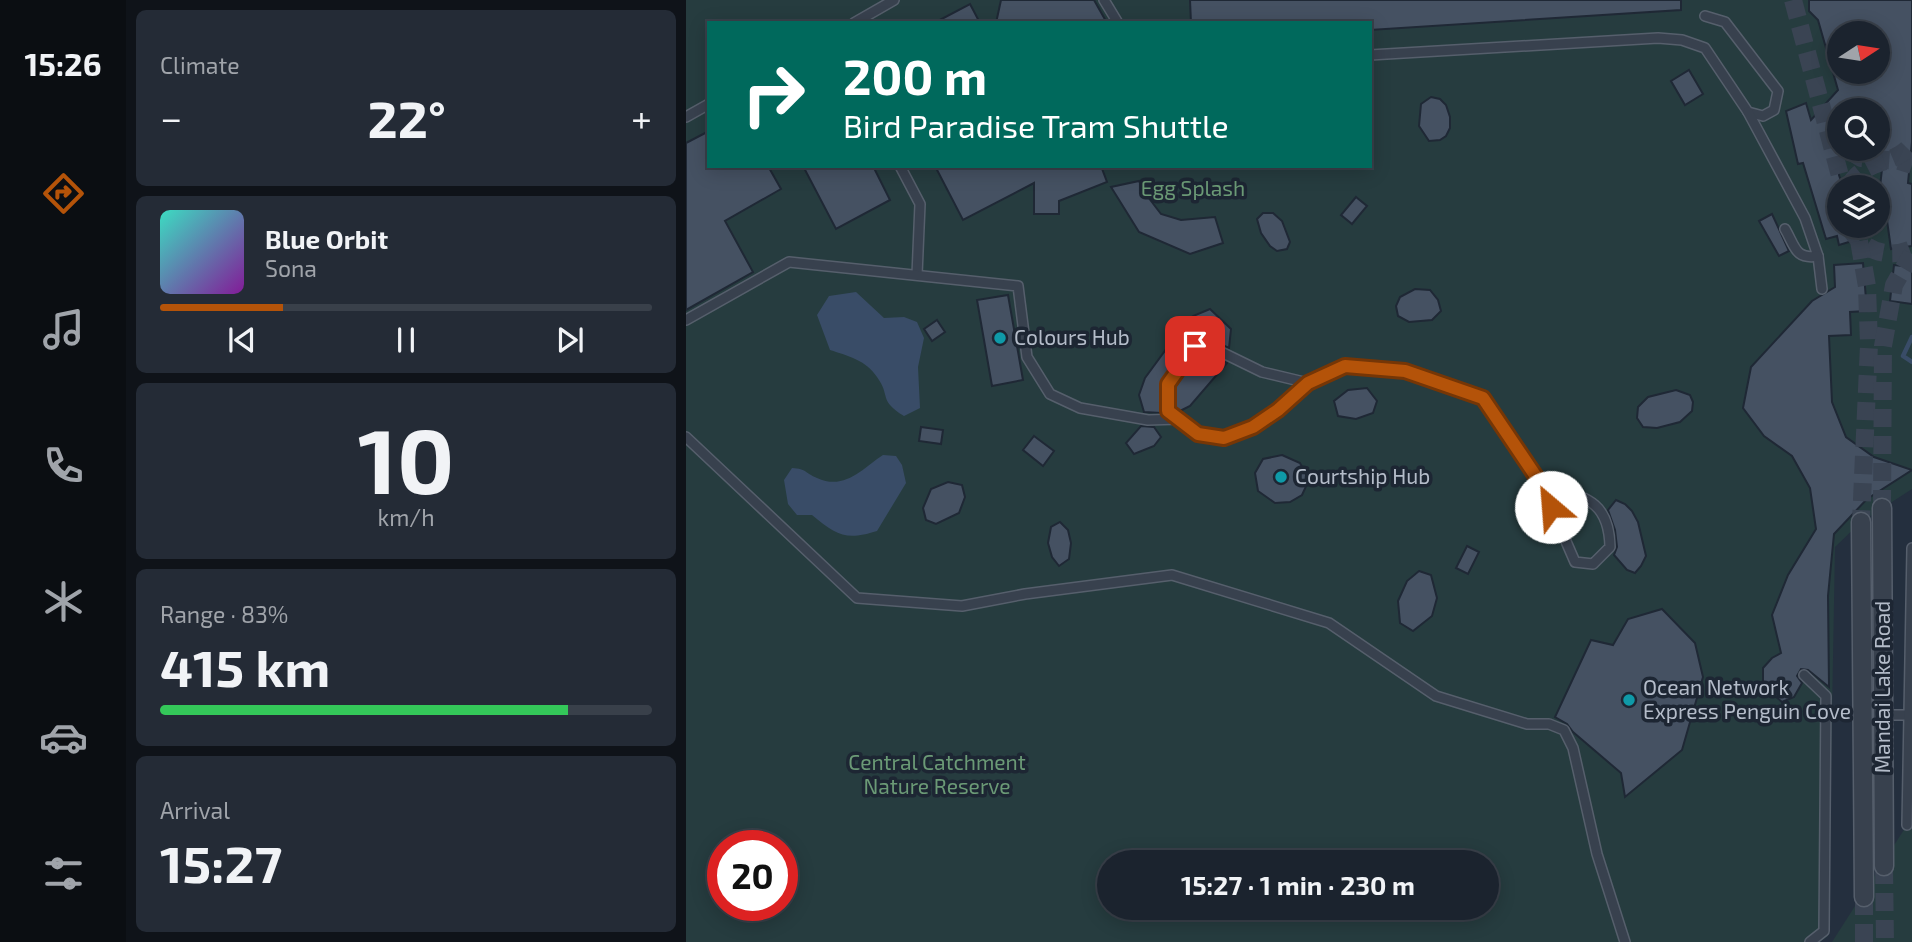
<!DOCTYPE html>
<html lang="en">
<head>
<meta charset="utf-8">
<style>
	body { margin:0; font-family:"Exo 2",sans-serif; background:#242b36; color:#f1f3f6; height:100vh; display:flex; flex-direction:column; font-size:26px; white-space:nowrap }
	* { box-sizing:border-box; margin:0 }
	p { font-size:23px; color:#a0a4aa }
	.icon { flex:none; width:38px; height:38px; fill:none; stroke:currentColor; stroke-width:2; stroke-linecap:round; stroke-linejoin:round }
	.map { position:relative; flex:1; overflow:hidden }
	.side { display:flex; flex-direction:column; gap:10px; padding:10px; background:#0f1319; width:560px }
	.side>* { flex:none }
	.guide { position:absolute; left:21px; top:21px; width:665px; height:147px; border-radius:0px; box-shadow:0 4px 18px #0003,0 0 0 2px #39404a; background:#00695c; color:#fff; overflow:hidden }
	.needle { width:46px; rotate:78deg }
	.buttons { position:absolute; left:1141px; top:21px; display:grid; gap:14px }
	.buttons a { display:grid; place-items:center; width:63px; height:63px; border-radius:50%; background:#1b232e; box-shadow:0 4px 18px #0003,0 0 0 2px #39404a; font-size:35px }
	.speed { position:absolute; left:21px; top:830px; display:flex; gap:14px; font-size:35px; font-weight:700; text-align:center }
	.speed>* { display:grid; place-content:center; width:91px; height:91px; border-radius:50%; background:#1b232e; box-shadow:0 4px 18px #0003,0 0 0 2px #39404a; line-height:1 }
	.speed .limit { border:10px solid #d22; background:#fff; color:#111 }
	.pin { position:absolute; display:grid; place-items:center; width:60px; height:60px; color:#fff; margin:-30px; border-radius:14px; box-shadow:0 4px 10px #0006 }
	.me { position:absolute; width:77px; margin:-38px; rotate:333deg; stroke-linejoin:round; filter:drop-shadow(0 0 5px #0008) }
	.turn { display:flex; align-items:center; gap:24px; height:147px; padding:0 21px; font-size:32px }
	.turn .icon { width:91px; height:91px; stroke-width:2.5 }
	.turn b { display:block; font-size:49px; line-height:60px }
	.big { font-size:52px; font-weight:700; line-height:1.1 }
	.side .widget { flex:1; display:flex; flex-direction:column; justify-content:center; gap:10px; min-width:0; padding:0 24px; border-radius:10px; background:#242b36 }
	.side .dial { align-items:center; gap:0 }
	.dial b { font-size:91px; line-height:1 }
	.song { display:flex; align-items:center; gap:21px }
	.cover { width:84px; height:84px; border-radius:10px; background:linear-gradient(135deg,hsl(170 70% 55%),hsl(290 70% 35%)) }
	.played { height:7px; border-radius:4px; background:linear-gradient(90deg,#b45309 25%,#39404a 25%) }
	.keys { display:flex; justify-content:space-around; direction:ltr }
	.heat { display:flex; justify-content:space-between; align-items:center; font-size:38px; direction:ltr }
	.charge { height:10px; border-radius:5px; background:linear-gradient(90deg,#34c759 83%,#39404a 0) }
	.trip { position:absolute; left:411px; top:850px; width:402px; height:70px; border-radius:35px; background:#1b232e; box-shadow:0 4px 18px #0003,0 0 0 2px #39404a; font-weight:700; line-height:70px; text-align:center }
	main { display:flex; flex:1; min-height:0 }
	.tabs { display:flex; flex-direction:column; width:126px; justify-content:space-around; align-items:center; background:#0b0e12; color:#a0a4aa }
	.tabs .icon { width:49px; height:49px }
	.tabs .on { color:#b45309 }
	.tabs b { font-size:32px; color:#f1f3f6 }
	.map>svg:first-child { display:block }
	.green { fill:#263c3f; fill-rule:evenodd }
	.water { fill:#394c67 }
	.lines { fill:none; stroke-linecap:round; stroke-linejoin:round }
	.stream { stroke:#394c67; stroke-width:4.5 }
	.building { fill:#455162; stroke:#1f2835; stroke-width:2; fill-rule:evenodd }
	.street-tunnel { stroke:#3a4453; stroke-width:18; stroke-dasharray:18 9; stroke-linecap:butt }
	.lane-casing { stroke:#565f6c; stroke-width:12 }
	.street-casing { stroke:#565f6c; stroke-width:21 }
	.lane { stroke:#38414e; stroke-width:9 }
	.street { stroke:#38414e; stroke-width:18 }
	.route-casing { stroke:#753606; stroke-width:18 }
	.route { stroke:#b45309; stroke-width:12 }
	.culture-dot { fill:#0f9aa8; stroke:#1d2633; stroke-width:2.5 }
	.labels { text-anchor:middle; stroke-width:7; stroke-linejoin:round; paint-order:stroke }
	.park-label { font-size:21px; fill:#6b9a76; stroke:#1d2633 }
	.poi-label { font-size:21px; fill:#b4bcc9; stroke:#1d2633; text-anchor:start }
	.street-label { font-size:21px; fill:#b4bcc9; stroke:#1d2633 }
</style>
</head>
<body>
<main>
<nav class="tabs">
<b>15:26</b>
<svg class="icon on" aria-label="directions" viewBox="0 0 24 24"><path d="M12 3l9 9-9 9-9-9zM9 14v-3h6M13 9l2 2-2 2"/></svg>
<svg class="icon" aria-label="music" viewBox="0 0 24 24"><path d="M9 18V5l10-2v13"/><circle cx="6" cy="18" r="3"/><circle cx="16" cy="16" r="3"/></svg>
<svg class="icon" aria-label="phone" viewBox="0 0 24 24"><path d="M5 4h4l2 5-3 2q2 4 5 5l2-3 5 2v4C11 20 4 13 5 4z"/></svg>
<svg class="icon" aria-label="climate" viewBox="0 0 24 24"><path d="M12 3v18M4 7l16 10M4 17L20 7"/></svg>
<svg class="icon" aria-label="car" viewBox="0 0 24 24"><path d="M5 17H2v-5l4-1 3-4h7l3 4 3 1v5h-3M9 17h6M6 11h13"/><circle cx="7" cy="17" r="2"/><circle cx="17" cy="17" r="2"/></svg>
<svg class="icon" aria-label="filters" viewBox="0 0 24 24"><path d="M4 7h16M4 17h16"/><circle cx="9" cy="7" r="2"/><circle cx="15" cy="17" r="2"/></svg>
</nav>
<section class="side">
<div class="widget"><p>Climate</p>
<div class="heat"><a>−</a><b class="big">22°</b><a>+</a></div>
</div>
<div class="widget">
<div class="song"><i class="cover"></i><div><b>Blue Orbit</b><p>Sona</p></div></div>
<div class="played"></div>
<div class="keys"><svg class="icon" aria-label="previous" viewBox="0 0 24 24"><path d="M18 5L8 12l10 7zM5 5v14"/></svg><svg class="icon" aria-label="pause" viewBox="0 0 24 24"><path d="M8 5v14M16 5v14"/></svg><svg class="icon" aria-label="next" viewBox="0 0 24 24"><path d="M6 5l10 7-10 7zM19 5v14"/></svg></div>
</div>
<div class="widget dial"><b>10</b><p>km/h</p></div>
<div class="widget"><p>Range · 83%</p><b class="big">415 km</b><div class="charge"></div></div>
<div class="widget"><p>Arrival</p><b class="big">15:27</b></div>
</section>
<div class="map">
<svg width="1226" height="942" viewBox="0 0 1226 942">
	<rect width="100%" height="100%" fill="#242f3e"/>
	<!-- green -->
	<g class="green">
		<path d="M0,0H1226V489L1175,522L1149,547L1142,936L1134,942H0ZM23,23H684V166H23ZM1153,33H1192V72H1153ZM1153,110H1192V149H1153ZM1153,187H1192V226H1153ZM37,845H96V905H37ZM424,863H802V908H424Z"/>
		<polygon points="1226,818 1226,942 1146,942 1221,825"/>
	</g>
	<!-- water -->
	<g class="water">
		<path d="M170,292L198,318L218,317L231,322L238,338L232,367L234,408L218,416C192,400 205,396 191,377C180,360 162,356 144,350L131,315L143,296Z"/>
		<path d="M197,455L210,456L216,465L220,483L191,531C160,541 150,535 126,515H111L102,504L98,480L106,468C121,469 119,473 131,478C159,491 177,468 197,455Z"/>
	</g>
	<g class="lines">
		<!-- stream -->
		<polyline class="stream" points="1226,337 1217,356 1226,362"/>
	</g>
	<!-- building -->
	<g class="building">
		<polygon points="315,0 408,0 421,23 310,23"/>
		<polygon points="504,0 995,0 995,10 684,30 684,23 505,23"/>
		<path d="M1123,0H1226V142L1222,183L1226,184V246L1205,249L1199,206L1192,205L1196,169L1186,168L1188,149H1192V110H1153V175L1157,187H1153V226H1169L1173,239L1153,245L1151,236L1140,239L1117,163L1112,164L1100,111L1120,103L1125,120L1152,90L1132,20L1123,11ZM1153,33H1192V72H1153Z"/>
		<polygon points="284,4 294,23 248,23"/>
		<polygon points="1003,70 1017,94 999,105 985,81"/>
		<polygon points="745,97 754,99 760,105 764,117 764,128 760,136 754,140 743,141 733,126 735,104"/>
		<polygon points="23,131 23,166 82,166 95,189 39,221 67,272 0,310 0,143"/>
		<polygon points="117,166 187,166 204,200 150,229"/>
		<polygon points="249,166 415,166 421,182 373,201 373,214 348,214 348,183 277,220"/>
		<polygon points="453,181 459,193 475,214 495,220 529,217 537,243 504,254 453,232 425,187"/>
		<polygon points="670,197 681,206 666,224 655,215"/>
		<polygon points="577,213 587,213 596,221 604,242 601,249 591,251 584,246 575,233 571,219"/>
		<polygon points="1086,214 1103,251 1093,256 1073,221"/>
		<polygon points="1177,263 1181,311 1164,312 1165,335 1143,336 1146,402 1160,437 1188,457 1226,470 1181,499 1148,534 1142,596 1143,687 1122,670 1115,669 1111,676 1116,683 1108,697 1096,702 1077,686 1077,668 1086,658 1095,653 1086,615 1102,575 1130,529 1124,488 1106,456 1078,436 1057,408 1065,367 1126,301 1149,287 1148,265"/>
		<polygon points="1208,265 1226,267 1226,304 1204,301"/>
		<polygon points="729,289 744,290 752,300 755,311 746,320 723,322 712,316 710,306 714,297"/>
		<polygon points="322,295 337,380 306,386 291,300"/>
		<polygon points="524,309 545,329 543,348 532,343 506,340 477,381 475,413 458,412 453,395 459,378 495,329 507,316"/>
		<polygon points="251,320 259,332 246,341 238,329"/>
		<polygon points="512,354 529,357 541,363 504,406 494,411 489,408 490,386"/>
		<polygon points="681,388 691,401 687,413 670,419 652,416 648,401 662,390"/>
		<polygon points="990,390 1004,395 1007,402 1006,411 994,422 971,428 957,427 951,418 952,407 962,397"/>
		<polygon points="455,426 468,427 475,437 468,446 448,454 440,443"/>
		<polygon points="235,427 257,430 255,444 233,441"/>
		<polygon points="348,436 368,451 357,466 337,450"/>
		<polygon points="596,455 614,463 623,480 616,495 604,502 589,503 572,491 569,473 577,459"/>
		<polygon points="262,482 276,485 279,497 273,513 250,524 240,520 237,508 245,489"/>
		<polygon points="930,500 939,504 946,511 952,522 960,556 955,566 949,573 941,570 928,555 931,547 929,530 922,510"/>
		<polygon points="374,522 382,530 385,543 383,559 373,566 366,557 362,543 365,527"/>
		<polygon points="781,546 793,552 782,574 770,568"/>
		<polygon points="733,571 745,575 751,598 746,616 727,631 714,623 712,601 721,581"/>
		<polygon points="976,609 1009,643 1017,677 996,750 939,797 935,773 887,732 881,724 869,717 905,640 927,645 942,619"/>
	</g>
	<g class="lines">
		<!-- street-tunnel -->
		<g class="street-tunnel">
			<polyline points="1107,0 1157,187"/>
			<polyline points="1161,149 1175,158 1213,161 1226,165"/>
			<path d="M1163,187C1177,157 1211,167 1226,143"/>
			<path d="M1163,226C1175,250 1201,260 1226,249"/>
			<polyline points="1173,241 1181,286 1183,345 1175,522"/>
			<polyline points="1196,508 1197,346 1208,285 1226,254"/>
			<polyline points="1198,866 1199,942"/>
			<polyline points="1178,897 1178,942"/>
		</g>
		<defs>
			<g id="lane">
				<polyline points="418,0 432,23"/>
				<polyline points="168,23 208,0"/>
				<polyline points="684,55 972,38 996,40 1019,48 1062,112 1077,116 1088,110 1092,91 1039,22 1019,16"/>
				<polyline points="1062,112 1119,218 1132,256 1136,289"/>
				<polyline points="0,117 23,104"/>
				<polyline points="214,166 234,204 231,275"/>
				<path d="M1099,229C1109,246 1109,260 1132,256"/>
				<polyline points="0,320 103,262 332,286 341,357 364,394 394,408 462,420 493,419"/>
				<path d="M622,383L576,372L531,350L509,346L483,384L482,411L512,434L538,438L567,427L592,410L622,383L659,366L719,371L797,398L855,484L889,562L907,564L924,547C923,497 895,497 855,484"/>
				<polyline points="0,437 171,598 276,606 339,594 486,575 643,623 750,696 841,724 863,724 878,730 887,748 911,854 939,942"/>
				<polyline points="1118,675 1140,696 1138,931 1124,942"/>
				<polyline points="1197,715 1223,715"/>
				<polyline points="1221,825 1226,548"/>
			</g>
			<g id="street">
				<polyline points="1196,508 1198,866"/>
				<polyline points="1175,522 1178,897"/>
			</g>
		</defs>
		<!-- lane casing -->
		<use href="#lane" class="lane-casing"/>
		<!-- street casing -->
		<use href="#street" class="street-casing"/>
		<!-- lane -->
		<use href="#lane" class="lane"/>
		<!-- street -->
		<use href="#street" class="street"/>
	</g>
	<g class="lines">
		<defs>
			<polyline id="route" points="509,346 482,384 482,411 512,434 538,438 567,427 592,410 622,383 659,366 719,371 797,398 855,484 865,507"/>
		</defs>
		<!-- route casing -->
		<use href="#route" class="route-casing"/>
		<!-- route -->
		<use href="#route" class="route"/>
	</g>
	<!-- markers -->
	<g class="culture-dot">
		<circle cx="314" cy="338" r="7"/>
		<circle cx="595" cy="477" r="7"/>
		<circle cx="943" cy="700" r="7"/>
	</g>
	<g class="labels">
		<!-- park labels -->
		<g class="park-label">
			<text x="507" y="196">Egg Splash</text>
			<text x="251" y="770">Central Catchment<tspan x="251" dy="24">Nature Reserve</tspan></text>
		</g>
		<!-- poi labels -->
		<g class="poi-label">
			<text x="328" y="345">Colours Hub</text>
			<text x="609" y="484">Courtship Hub</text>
			<text x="957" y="695">Ocean Network<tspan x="957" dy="24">Express Penguin Cove</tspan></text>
		</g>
		<!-- street labels -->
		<g class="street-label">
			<text transform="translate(1197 687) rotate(-90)" y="7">Mandai Lake Road</text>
		</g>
	</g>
</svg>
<div class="buttons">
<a><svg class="needle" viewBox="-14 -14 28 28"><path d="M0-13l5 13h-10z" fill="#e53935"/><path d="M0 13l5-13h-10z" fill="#a0a4aa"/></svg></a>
<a><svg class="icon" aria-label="search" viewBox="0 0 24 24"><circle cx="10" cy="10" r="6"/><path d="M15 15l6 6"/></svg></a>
<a><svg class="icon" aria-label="layers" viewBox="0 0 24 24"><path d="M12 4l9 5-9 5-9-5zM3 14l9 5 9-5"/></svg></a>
</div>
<div class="speed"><div class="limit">20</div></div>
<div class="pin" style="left:509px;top:346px;background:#d93025"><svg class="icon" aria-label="arrive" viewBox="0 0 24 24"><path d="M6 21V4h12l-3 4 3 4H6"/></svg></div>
<svg class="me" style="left:865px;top:507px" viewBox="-20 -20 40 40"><circle r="19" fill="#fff"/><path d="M0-13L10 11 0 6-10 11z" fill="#b45309"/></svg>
<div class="trip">15:27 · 1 min · 230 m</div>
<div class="guide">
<div class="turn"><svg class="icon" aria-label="right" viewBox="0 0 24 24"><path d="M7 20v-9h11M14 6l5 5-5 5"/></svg><div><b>200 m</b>Bird Paradise Tram Shuttle</div></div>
</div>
</div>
</main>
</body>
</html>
